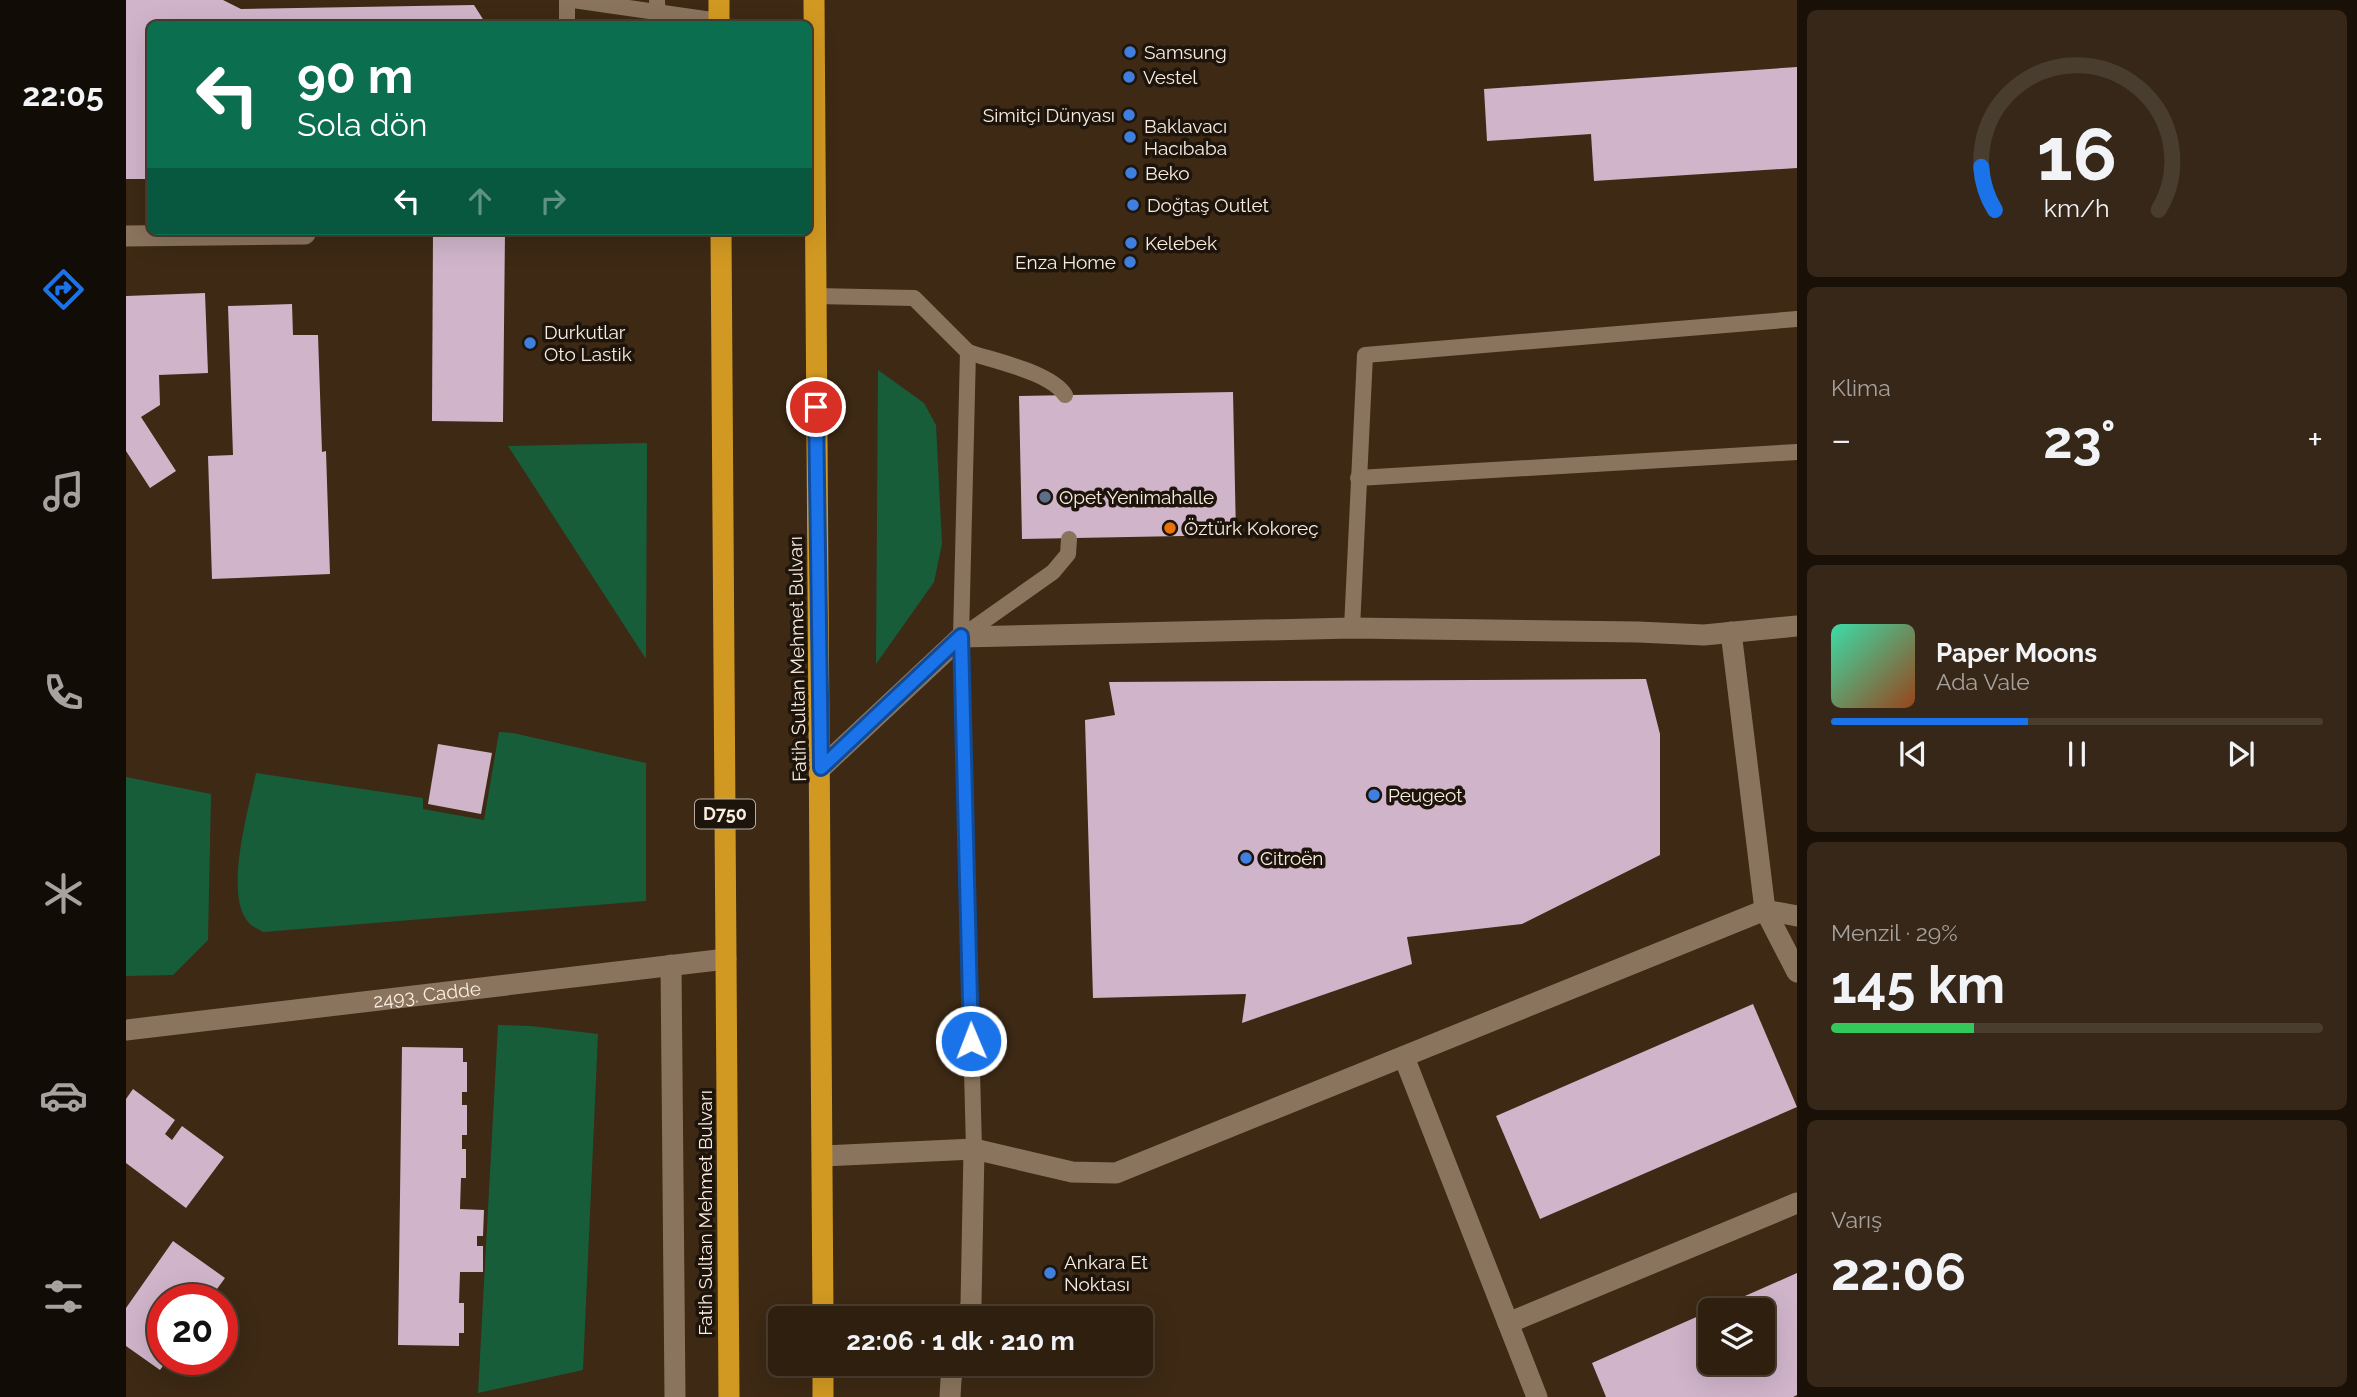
<!DOCTYPE html>
<html lang="tr">
<head>
<meta charset="utf-8">
<style>
	body { margin:0; font-family:Raleway,sans-serif; background:#362718; color:#f1f3f6; height:100vh; display:flex; flex-direction:column; font-size:26px; white-space:nowrap }
	* { box-sizing:border-box; margin:0 }
	p { font-size:23px; color:#a7a29e }
	.icon { flex:none; width:38px; height:38px; fill:none; stroke:currentColor; stroke-width:2; stroke-linecap:round; stroke-linejoin:round }
	.map { position:relative; flex:1; overflow:hidden }
	.details { display:flex; flex-direction:column; gap:10px; padding:10px; background:#191108; width:560px }
	.details>* { flex:none }
	.top-card { position:absolute; left:21px; top:21px; width:665px; height:214px; border-radius:10px; box-shadow:0 7px 28px #0002,0 0 0 2px #493d2f; background:#0b6e4f; color:#fff; overflow:hidden }
	.buttons { position:absolute; left:1572px; top:1298px; display:grid; gap:14px }
	.buttons a { display:grid; place-items:center; width:77px; height:77px; border-radius:10px; background:#2e1f0f; box-shadow:0 7px 28px #0002,0 0 0 2px #493d2f; font-size:35px }
	.speed { position:absolute; left:21px; top:1284px; display:flex; gap:14px; font-size:35px; font-weight:700; text-align:center }
	.speed>* { display:grid; place-content:center; width:91px; height:91px; border-radius:50%; background:#2e1f0f; box-shadow:0 7px 28px #0002,0 0 0 2px #493d2f; line-height:1 }
	.speed .limit { border:10px solid #d22; background:#fff; color:#111 }
	.pin { position:absolute; display:grid; place-items:center; width:60px; height:60px; color:#fff; margin:-30px; border:4px solid #fff; border-radius:50%; box-shadow:0 2px 7px #0007 }
	.me { position:absolute; width:77px; margin:-38px; rotate:359deg; stroke-linejoin:round; filter:drop-shadow(0 0 5px #0008) }
	.turn { display:flex; align-items:center; gap:24px; height:147px; padding:0 35px; font-size:32px }
	.turn .icon { width:91px; height:91px; stroke-width:2.5 }
	.turn b { display:block; font-size:49px; line-height:60px }
	.lanes { display:flex; align-items:center; height:66px; padding:0 35px; background:#0003; justify-content:center; gap:35px; direction:ltr }
	.lanes .off { opacity:.35 }
	.big { font-size:52px; font-weight:700; line-height:1.1 }
	.details .card { flex:1; display:flex; flex-direction:column; justify-content:center; gap:10px; min-width:0; padding:0 24px; border-radius:10px; background:#362718 }
	.details .dial { align-items:center; gap:0 }
	.dial svg { height:182px; overflow:visible; fill:none; stroke:#493d2f; stroke-width:7; stroke-linecap:round; text-anchor:middle }
	.dial text { fill:#f1f3f6; stroke:none }
	.song { display:flex; align-items:center; gap:21px }
	.cover { width:84px; height:84px; border-radius:10px; background:linear-gradient(135deg,hsl(160 70% 55%),hsl(20 70% 35%)) }
	.played { height:7px; border-radius:4px; background:linear-gradient(90deg,#1a73e8 40%,#493d2f 40%) }
	.keys { display:flex; justify-content:space-around; direction:ltr }
	.heat { display:flex; justify-content:space-between; align-items:center; font-size:38px; direction:ltr }
	.charge { height:10px; border-radius:5px; background:linear-gradient(90deg,#34c759 29%,#493d2f 0) }
	.trip { position:absolute; left:642px; top:1306px; width:385px; height:70px; border-radius:10px; background:#2e1f0f; box-shadow:0 7px 28px #0002,0 0 0 2px #493d2f; font-weight:700; line-height:70px; text-align:center }
	main { display:flex; flex:1; min-height:0 }
	.tabs { display:flex; flex-direction:column; width:126px; justify-content:space-around; align-items:center; background:#120c06; color:#a7a29e }
	.tabs .icon { width:49px; height:49px }
	.tabs .selected { color:#1a73e8 }
	.tabs b { font-size:32px; color:#f1f3f6 }
	.map>svg:first-child { display:block }
	.green { fill:#185d39 }
	.building { fill:#d0b4ca }
	.lines { fill:none; stroke-linecap:round; stroke-linejoin:round }
	.lane { stroke:#8b745d; stroke-width:16 }
	.street { stroke:#8b745d; stroke-width:21 }
	.secondary { stroke:#8b745d; stroke-width:21 }
	.highway { stroke:#d29922; stroke-width:21 }
	.route-casing { stroke:#114b97; stroke-width:18 }
	.route { stroke:#1a73e8; stroke-width:12 }
	.shop-dot { fill:#3f7fe0; stroke:#1d140b; stroke-width:2.5 }
	.service-dot { fill:#5c6f8a; stroke:#1d140b; stroke-width:2.5 }
	.food-dot { fill:#e8710a; stroke:#1d140b; stroke-width:2.5 }
	.labels { text-anchor:middle; stroke-width:7; stroke-linejoin:round; paint-order:stroke }
	.shield { fill:#1d140b; stroke:#b8aca0; stroke-width:2 }
	.shield-label { font-size:18px; font-weight:bold; fill:#faede0 }
	.poi-label { font-size:19px; fill:#faede0; stroke:#1d140b; text-anchor:start }
	.street-label { font-size:19px; fill:#faede0; stroke:#1d140b }
</style>
</head>
<body>
<main>
<nav class="tabs">
<b>22:05</b>
<svg class="icon selected" aria-label="directions" viewBox="0 0 24 24"><path d="M12 3l9 9-9 9-9-9zM9 14v-3h6M13 9l2 2-2 2"/></svg>
<svg class="icon" aria-label="music" viewBox="0 0 24 24"><path d="M9 18V5l10-2v13"/><circle cx="6" cy="18" r="3"/><circle cx="16" cy="16" r="3"/></svg>
<svg class="icon" aria-label="phone" viewBox="0 0 24 24"><path d="M5 4h4l2 5-3 2q2 4 5 5l2-3 5 2v4C11 20 4 13 5 4z"/></svg>
<svg class="icon" aria-label="climate" viewBox="0 0 24 24"><path d="M12 3v18M4 7l16 10M4 17L20 7"/></svg>
<svg class="icon" aria-label="car" viewBox="0 0 24 24"><path d="M5 17H2v-5l4-1 3-4h7l3 4 3 1v5h-3M9 17h6M6 11h13"/><circle cx="7" cy="17" r="2"/><circle cx="17" cy="17" r="2"/></svg>
<svg class="icon" aria-label="filters" viewBox="0 0 24 24"><path d="M4 7h16M4 17h16"/><circle cx="9" cy="7" r="2"/><circle cx="15" cy="17" r="2"/></svg>
</nav>
<div class="map">
<svg width="1671" height="1397" viewBox="0 0 1671 1397">
	<rect width="100%" height="100%" fill="#3d2914"/>
	<!-- green -->
	<g class="green">
		<polygon points="752,370 798,403 810,425 816,544 808,582 750,664"/>
		<polygon points="521,443 520,659 382,446"/>
		<path d="M373,732L387,733L520,763V901L137,932C133,929 126,927 123,923C97,896 123,808 130,773L297,798V809L358,820Z"/>
		<polygon points="0,777 85,794 82,940 47,975 0,976"/>
		<polygon points="372,1025 405,1026 472,1034 457,1370 352,1393"/>
	</g>
	<!-- building -->
	<g class="building">
		<polygon points="0,0 97,0 115,9 348,5 360,24 24,24 24,179 0,179"/>
		<polygon points="1671,67 1671,168 1468,181 1465,134 1361,141 1358,89"/>
		<polygon points="307,231 379,231 377,422 306,421"/>
		<polygon points="79,293 82,373 33,375 34,405 15,417 50,471 24,488 0,451 0,296"/>
		<polygon points="166,304 167,335 192,335 196,452 200,451 204,574 86,579 82,456 107,455 102,306"/>
		<polygon points="1107,392 1110,535 896,539 893,396"/>
		<polygon points="1520,679 1534,734 1534,855 1396,924 1281,937 1286,964 1116,1023 1120,994 967,998 959,720 989,715 983,682"/>
		<polygon points="312,744 366,753 355,814 302,804"/>
		<polygon points="1627,1004 1671,1107 1414,1219 1370,1116"/>
		<polygon points="276,1047 337,1048 337,1062 341,1062 341,1092 336,1092 336,1105 341,1105 341,1135 336,1135 336,1149 340,1149 340,1178 335,1178 334,1209 358,1210 357,1236 351,1236 351,1246 357,1246 357,1272 334,1272 333,1303 338,1303 338,1333 333,1333 333,1346 272,1345"/>
		<polygon points="7,1089 49,1120 39,1134 46,1140 56,1126 98,1157 60,1208 0,1163 0,1099"/>
		<polygon points="47,1241 99,1278 83,1300 37,1300 37,1360 41,1360 34,1370 0,1346 0,1308"/>
		<polygon points="1671,1273 1671,1395 1667,1397 1480,1397 1466,1363 1584,1311 1584,1363 1636,1363 1636,1311 1585,1311"/>
	</g>
	<g class="lines">
		<!-- lane -->
		<g class="lane">
			<polyline points="447,0 593,21"/>
			<polyline points="531,0 532,24"/>
			<polyline points="441,24 441,0"/>
			<polyline points="689,296 788,298 842,352 835,637 848,1149"/>
			<path d="M842,352C868,361 924,372 939,395"/>
			<polyline points="1232,478 1671,452"/>
			<polyline points="1226,628 1239,355 1671,319"/>
			<polyline points="835,637 927,572 942,554 943,539"/>
		</g>
		<!-- street -->
		<g class="street">
			<polyline points="0,236 179,234"/>
			<polyline points="1605,632 1639,910 1671,972"/>
			<polyline points="695,768 835,637 1226,628 1512,632 1578,635 1671,626"/>
			<polyline points="1278,1057 1411,1397"/>
			<polyline points="697,1156 848,1149 946,1172 990,1173 1639,910 1671,916"/>
			<polyline points="841,1318 845,1304 848,1149"/>
			<polyline points="1382,1323 1671,1203"/>
			<polyline points="824,1397 825,1379 829,1363"/>
		</g>
		<!-- secondary -->
		<g class="secondary">
			<polyline points="545,965 549,1397"/>
			<path id="s1" d="M0,1030L600,959"/>
		</g>
		<!-- highway -->
		<g class="highway">
			<polyline points="593,0 593,24"/>
			<polyline points="688,0 697,1318"/>
			<polyline points="595,231 603,1397"/>
			<polyline points="697,1397 697,1363"/>
		</g>
	</g>
	<g class="lines">
		<defs>
			<polyline id="route" points="690,407 695,768 835,636 845,1041"/>
		</defs>
		<!-- route casing -->
		<use href="#route" class="route-casing"/>
		<!-- route -->
		<use href="#route" class="route"/>
	</g>
	<!-- markers -->
	<g class="shop-dot">
		<circle cx="1004" cy="52" r="7"/>
		<circle cx="1003" cy="77" r="7"/>
		<circle cx="1003" cy="115" r="7"/>
		<circle cx="1004" cy="137" r="7"/>
		<circle cx="1005" cy="173" r="7"/>
		<circle cx="1007" cy="205" r="7"/>
		<circle cx="1005" cy="243" r="7"/>
		<circle cx="1004" cy="262" r="7"/>
		<circle cx="404" cy="343" r="7"/>
		<circle cx="1248" cy="795" r="7"/>
		<circle cx="1120" cy="858" r="7"/>
		<circle cx="924" cy="1273" r="7"/>
	</g>
	<circle class="service-dot" cx="919" cy="497" r="7"/>
	<circle class="food-dot" cx="1044" cy="528" r="7"/>
	<g class="labels">
		<!-- shield labels -->
		<rect class="shield" x="569" y="799.5" width="60" height="29" rx="5"/>
		<g class="shield-label">
			<text x="599" y="820">D750</text>
		</g>
		<!-- poi labels -->
		<g class="poi-label">
			<text x="1018" y="59">Samsung</text>
			<text x="1017" y="84">Vestel</text>
			<text x="989" y="122" text-anchor="end">Simitçi Dünyası</text>
			<text x="1018" y="133">Baklavacı<tspan x="1018" dy="22">Hacıbaba</tspan></text>
			<text x="1019" y="180">Beko</text>
			<text x="1021" y="212">Doğtaş Outlet</text>
			<text x="1019" y="250">Kelebek</text>
			<text x="990" y="269" text-anchor="end">Enza Home</text>
			<text x="418" y="339">Durkutlar<tspan x="418" dy="22">Oto Lastik</tspan></text>
			<text x="933" y="504">Opet Yenimahalle</text>
			<text x="1058" y="535">Öztürk Kokoreç</text>
			<text x="1262" y="802">Peugeot</text>
			<text x="1134" y="865">Citroën</text>
			<text x="938" y="1269">Ankara Et<tspan x="938" dy="22">Noktası</tspan></text>
		</g>
		<!-- street labels -->
		<g class="street-label">
			<text transform="translate(671 659) rotate(-91)" y="7">Fatih Sultan Mehmet Bulvarı</text>
			<text dy="7" stroke="none"><textPath href="#s1" startOffset="303">2493. Cadde</textPath></text>
			<text transform="translate(579 1213) rotate(-90)" y="7">Fatih Sultan Mehmet Bulvarı</text>
		</g>
	</g>
</svg>
<div class="buttons">
<a><svg class="icon" aria-label="layers" viewBox="0 0 24 24"><path d="M12 4l9 5-9 5-9-5zM3 14l9 5 9-5"/></svg></a>
</div>
<div class="speed"><div class="limit">20</div></div>
<div class="pin" style="left:690px;top:407px;background:#d93025"><svg class="icon" aria-label="arrive" viewBox="0 0 24 24"><path d="M6 21V4h12l-3 4 3 4H6"/></svg></div>
<svg class="me" style="left:845px;top:1041px" viewBox="-20 -20 40 40"><circle r="17" fill="#1a73e8" stroke="#fff" stroke-width="3"/><path d="M0-11L8 9 0 5-8 9z" fill="#fff"/></svg>
<div class="trip">22:06 · 1 dk · 210 m</div>
<div class="top-card">
<div class="turn"><svg class="icon" aria-label="left" viewBox="0 0 24 24"><path d="M17 20v-9H6M10 6l-5 5 5 5"/></svg><div><b>90 m</b>Sola dön</div></div>
<div class="lanes"><svg class="icon" aria-label="left" viewBox="0 0 24 24"><path d="M17 20v-9H6M10 6l-5 5 5 5"/></svg><svg class="icon off" aria-label="ahead" viewBox="0 0 24 24"><path d="M12 20V5M6 11l6-6 6 6"/></svg><svg class="icon off" aria-label="right" viewBox="0 0 24 24"><path d="M7 20v-9h11M14 6l5 5-5 5"/></svg></div>
</div>
</div>
<section class="details">
<div class="card dial"><svg viewBox="0 0 100 80">
<path d="M14 69A42 42 0 1 1 86 69"/>
<path d="M14 69A42 42 0 0 1 8 50" stroke="#1a73e8"/>
<text x="50" y="56" font-size="32" font-weight="700">16</text>
<text x="50" y="72" font-size="11">km/h</text>
</svg></div>
<div class="card"><p>Klima</p>
<div class="heat"><a>−</a><b class="big">23°</b><a>+</a></div>
</div>
<div class="card">
<div class="song"><i class="cover"></i><div><b>Paper Moons</b><p>Ada Vale</p></div></div>
<div class="played"></div>
<div class="keys"><svg class="icon" aria-label="previous" viewBox="0 0 24 24"><path d="M18 5L8 12l10 7zM5 5v14"/></svg><svg class="icon" aria-label="pause" viewBox="0 0 24 24"><path d="M8 5v14M16 5v14"/></svg><svg class="icon" aria-label="next" viewBox="0 0 24 24"><path d="M6 5l10 7-10 7zM19 5v14"/></svg></div>
</div>
<div class="card"><p>Menzil · 29%</p><b class="big">145 km</b><div class="charge"></div></div>
<div class="card"><p>Varış</p><b class="big">22:06</b></div>
</section>
</main>
</body>
</html>
